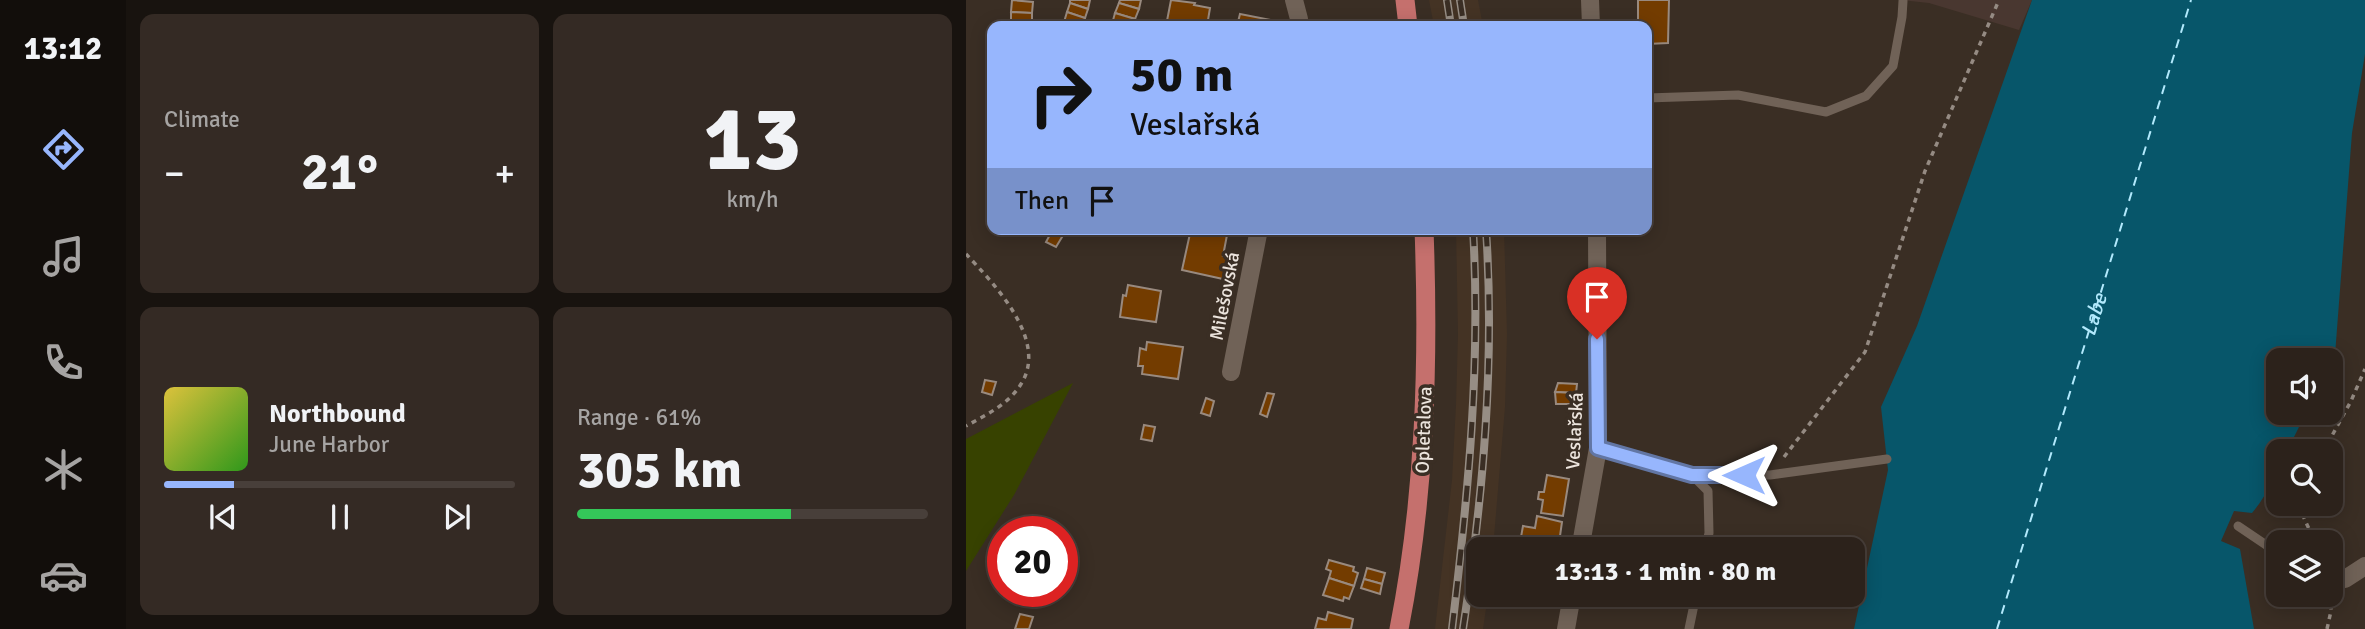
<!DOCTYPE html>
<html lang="en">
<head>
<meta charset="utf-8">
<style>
	body { margin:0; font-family:Signika,sans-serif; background:#342a24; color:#f1f3f6; height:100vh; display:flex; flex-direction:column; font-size:26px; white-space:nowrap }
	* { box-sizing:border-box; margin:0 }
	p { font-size:23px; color:#a6a4a3 }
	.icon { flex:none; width:38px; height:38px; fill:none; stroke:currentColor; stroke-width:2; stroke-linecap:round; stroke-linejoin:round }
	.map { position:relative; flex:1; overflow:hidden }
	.sheet { display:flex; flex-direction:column; gap:14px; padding:14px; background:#18130f; width:840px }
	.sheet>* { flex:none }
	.hud { position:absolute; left:21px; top:21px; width:665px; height:214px; border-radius:14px; box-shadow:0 4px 18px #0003,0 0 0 2px #483f3a; background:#97b6fd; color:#111; overflow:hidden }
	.fabs { position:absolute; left:1300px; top:348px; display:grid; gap:14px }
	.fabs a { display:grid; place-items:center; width:77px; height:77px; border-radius:14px; background:#2c221b; box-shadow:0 4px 18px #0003,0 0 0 2px #483f3a; font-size:35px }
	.speed { position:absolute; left:21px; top:516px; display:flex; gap:14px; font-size:35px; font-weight:700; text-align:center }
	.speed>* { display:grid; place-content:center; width:91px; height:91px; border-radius:50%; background:#2c221b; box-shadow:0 4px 18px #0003,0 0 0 2px #483f3a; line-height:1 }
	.speed .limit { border:10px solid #d22; background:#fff; color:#111 }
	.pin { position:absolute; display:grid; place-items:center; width:60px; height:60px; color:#fff; margin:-72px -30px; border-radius:50% 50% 50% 0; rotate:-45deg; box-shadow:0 0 7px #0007 }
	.pin .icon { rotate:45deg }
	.me { position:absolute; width:77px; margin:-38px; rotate:270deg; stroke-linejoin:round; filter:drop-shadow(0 0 5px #0008) }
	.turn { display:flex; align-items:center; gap:24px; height:147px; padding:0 28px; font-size:32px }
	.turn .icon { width:91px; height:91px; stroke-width:2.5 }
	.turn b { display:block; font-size:49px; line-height:60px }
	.then { display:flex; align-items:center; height:66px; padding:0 28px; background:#0003; gap:14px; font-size:26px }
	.big { font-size:52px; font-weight:700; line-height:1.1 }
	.sheet .tile { flex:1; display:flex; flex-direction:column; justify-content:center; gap:10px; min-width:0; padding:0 24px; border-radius:14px; background:#342a24 }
	.sheet .dial { align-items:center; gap:0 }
	.dial b { font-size:91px; line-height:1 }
	.song { display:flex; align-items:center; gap:21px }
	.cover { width:84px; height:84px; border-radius:10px; background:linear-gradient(135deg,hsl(50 70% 55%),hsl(110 70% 35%)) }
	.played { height:7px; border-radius:4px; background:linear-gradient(90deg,#97b6fd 20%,#483f3a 20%) }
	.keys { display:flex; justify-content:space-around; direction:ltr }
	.heat { display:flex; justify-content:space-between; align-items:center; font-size:38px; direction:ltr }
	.charge { height:10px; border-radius:5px; background:linear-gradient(90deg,#34c759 61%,#483f3a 0) }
	.sheet .tiles { flex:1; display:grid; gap:14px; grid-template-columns:repeat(2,1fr) }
	.trip { position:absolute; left:500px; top:537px; width:399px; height:70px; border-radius:14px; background:#2c221b; box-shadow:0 4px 18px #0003,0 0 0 2px #483f3a; font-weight:700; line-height:70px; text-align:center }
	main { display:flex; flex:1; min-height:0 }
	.menu { display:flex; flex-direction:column; width:126px; justify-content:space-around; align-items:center; background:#120e0b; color:#a6a4a3 }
	.menu .icon { width:49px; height:49px }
	.menu .active { color:#97b6fd }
	.menu b { font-size:32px; color:#f1f3f6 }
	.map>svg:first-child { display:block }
	.built { fill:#443324 }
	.industrial { fill:#493730 }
	.green { fill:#374200 }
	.water { fill:#07566a }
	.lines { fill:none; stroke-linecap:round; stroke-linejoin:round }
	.ferry { stroke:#b2e9fc; stroke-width:2; stroke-dasharray:9 7; stroke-linecap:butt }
	.building { fill:#733c00; stroke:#998a7f; stroke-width:2 }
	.path { stroke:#958b83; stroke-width:3.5; stroke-dasharray:5 5; stroke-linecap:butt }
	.service { stroke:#706257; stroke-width:9 }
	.minor { stroke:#706257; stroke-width:18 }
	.primary { stroke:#c5706d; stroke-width:19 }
	.rail-casing { stroke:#978e85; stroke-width:8 }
	.rail { stroke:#3a2e24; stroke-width:5; stroke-dasharray:16; stroke-linecap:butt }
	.route-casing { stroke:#6276a4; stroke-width:18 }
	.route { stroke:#97b6fd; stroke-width:12 }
	.labels { text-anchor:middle; stroke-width:7; stroke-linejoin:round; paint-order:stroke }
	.street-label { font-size:19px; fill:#ece4dd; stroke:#3a2e24 }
	.water-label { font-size:21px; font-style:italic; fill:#b2e9fc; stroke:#3a2e24 }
</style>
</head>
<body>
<main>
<nav class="menu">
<b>13:12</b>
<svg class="icon active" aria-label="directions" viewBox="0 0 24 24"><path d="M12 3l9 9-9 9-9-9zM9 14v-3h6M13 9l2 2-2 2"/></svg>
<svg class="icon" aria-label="music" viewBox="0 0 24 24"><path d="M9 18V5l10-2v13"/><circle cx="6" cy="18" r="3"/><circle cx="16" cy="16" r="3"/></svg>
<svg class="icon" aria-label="phone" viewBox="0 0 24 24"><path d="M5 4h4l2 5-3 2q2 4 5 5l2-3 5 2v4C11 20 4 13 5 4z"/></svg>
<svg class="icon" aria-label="climate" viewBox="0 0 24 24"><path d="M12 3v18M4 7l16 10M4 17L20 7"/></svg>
<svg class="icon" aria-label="car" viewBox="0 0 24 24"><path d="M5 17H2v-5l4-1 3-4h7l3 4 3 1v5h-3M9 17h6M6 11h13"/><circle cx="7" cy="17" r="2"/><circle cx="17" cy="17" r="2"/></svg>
</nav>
<section class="sheet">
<div class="tiles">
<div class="tile"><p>Climate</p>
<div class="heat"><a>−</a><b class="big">21°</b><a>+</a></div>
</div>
<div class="tile dial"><b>13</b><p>km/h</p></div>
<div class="tile">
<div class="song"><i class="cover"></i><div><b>Northbound</b><p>June Harbor</p></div></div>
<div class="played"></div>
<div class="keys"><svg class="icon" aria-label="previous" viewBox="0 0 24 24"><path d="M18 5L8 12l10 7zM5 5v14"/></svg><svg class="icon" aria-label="pause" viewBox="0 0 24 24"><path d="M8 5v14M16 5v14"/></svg><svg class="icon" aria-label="next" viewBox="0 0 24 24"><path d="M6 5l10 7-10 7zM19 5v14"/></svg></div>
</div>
<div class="tile"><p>Range · 61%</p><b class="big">305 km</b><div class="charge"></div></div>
</div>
</section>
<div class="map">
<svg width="1399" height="629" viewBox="0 0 1399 629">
	<rect width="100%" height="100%" fill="#3a2e24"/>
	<!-- built -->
	<g class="built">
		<polygon points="463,0 512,0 517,26 468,26"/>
		<polygon points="490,229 538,229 541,334 539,407 527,549 513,550 513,595 522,595 517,629 469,629 486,480 490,405 492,334"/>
	</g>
	<!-- industrial -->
	<polygon class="industrial" points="935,0 1066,0 1053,30 963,3"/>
	<!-- green -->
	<polygon class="green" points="107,383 48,495 0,571 0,439"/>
	<!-- water -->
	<path class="water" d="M1066,0H1399V54L1386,133L1369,355L1365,364V360H1312V413H1340L1321,451L1312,452C1312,474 1301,495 1286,513L1268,511L1255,541L1274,549L1288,629H888L922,470L915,407L951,326Z"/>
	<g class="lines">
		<!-- ferry -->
		<path class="ferry" id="s1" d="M1031,629L1225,0"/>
	</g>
	<!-- building -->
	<g class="building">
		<polygon points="46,0 67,2 66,13 45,12"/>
		<polygon points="104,0 124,0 122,9 104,3"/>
		<polygon points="154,0 175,0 173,9 153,3"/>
		<polygon points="205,0 229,3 228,5 244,8 241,26 200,26"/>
		<polygon points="672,0 703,0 702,43 681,44 681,26 672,26"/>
		<polygon points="104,3 122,9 119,18 101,12"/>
		<polygon points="153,3 173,9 169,19 149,13"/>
		<polygon points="45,12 66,13 66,24 45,23"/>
		<polygon points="101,12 119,18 116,26 98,22"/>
		<polygon points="149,13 169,19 167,26 146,24"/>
		<polygon points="274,14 310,21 309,26 271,26"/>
		<polygon points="681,115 683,135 686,135 687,145 683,145 683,156 681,156"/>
		<polygon points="225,229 261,235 257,256 262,256 257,279 216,270"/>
		<polygon points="86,231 96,237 90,247 80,242"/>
		<polygon points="162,285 195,291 190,322 154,317 157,295 160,296"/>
		<polygon points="181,342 217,347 212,379 176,374 177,366 172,366 174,348 180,350"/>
		<polygon points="19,380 30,382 26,395 16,392"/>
		<polygon points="592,383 611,384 610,393 589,392"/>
		<polygon points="589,392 609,393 609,404 590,404"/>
		<polygon points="301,393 308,394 301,417 294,414"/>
		<polygon points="240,398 248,401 244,416 235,413"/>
		<polygon points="178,425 189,427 186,441 175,439"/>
		<polygon points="581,475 603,479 597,516 575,513 577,500 572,499 573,492 578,492"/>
		<polygon points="571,516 596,522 592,550 560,548 562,537 555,537 557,526 569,528"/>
		<polygon points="363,560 388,567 387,571 392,573 388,586 363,578 365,571 360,569"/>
		<polygon points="401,568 419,573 416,584 398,579"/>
		<polygon points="363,578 388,586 383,599 378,597 377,601 357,595"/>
		<polygon points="398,579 416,584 414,594 395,588"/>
		<polygon points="362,612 387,619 385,629 349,629 352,618 360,620"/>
		<polygon points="54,614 67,617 63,629 49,629"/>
	</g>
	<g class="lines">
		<!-- path -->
		<g class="path">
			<path d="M0,254C28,284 83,340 55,384C43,404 20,415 0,426"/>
			<polyline points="1357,452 1385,401 1399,369"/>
			<polyline points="818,457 899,352 959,171 1033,0"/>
			<polyline points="1339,504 1338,518 1349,542"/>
			<polyline points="1361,629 1365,611 1365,595"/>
		</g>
		<!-- service -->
		<g class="service">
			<polyline points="681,98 772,95 860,112 900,96 927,66 936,17 937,1"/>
			<polyline points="632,448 726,475 804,475 921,459"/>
			<polyline points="726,475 742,491 743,533 739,550"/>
			<polyline points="1272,526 1312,553"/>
			<polyline points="723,629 730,595"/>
		</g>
		<!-- minor -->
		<g class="minor">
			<polyline points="328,0 333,19 331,26"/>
			<polyline points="624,0 625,26"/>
			<polyline points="265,372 293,229"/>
			<polyline points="614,550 632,448 631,229"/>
			<polyline points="1365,576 1379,579 1399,566"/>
			<polyline points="600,629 606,595"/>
		</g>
		<!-- primary -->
		<g class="primary">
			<polyline points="439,0 442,26"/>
			<path d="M433,629C459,498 463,363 458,229"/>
		</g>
		<defs>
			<g id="rail">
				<polyline points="481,0 485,26"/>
				<polyline points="494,0 498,26"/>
				<path d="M486,629C502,496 515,363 507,229"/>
				<path d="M497,629C517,497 529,363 520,229"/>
			</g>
		</defs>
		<!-- rail casing -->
		<use href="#rail" class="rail-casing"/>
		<!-- rail -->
		<use href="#rail" class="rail"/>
	</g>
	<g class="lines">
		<defs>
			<polyline id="route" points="631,339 632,448 726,475 778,475"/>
		</defs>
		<!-- route casing -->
		<use href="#route" class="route-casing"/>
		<!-- route -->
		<use href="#route" class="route"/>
	</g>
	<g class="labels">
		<!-- street labels -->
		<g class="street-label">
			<text transform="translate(258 296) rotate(-79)" y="7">Milešovská</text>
			<text transform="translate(457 430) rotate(-88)" y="7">Opletalova</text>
			<text transform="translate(608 431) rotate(-87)" y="7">Veslařská</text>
		</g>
		<!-- water labels -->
		<g class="water-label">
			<text dy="7" stroke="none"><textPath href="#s1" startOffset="329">Labe</textPath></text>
		</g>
	</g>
</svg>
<div class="fabs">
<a><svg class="icon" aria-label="sound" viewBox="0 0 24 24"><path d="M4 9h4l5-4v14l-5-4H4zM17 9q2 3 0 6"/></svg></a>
<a><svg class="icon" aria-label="search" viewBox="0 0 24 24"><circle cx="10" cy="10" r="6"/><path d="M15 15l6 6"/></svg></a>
<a><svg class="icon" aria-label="layers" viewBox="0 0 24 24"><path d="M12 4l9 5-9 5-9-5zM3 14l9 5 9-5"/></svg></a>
</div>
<div class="speed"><div class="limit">20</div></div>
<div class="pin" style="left:631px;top:339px;background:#d93025"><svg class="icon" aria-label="arrive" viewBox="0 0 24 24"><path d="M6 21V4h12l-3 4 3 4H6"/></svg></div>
<svg class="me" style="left:778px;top:475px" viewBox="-20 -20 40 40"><path d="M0-17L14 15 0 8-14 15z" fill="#97b6fd" stroke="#fff" stroke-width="4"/></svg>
<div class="trip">13:13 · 1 min · 80 m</div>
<div class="hud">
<div class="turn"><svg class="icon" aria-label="right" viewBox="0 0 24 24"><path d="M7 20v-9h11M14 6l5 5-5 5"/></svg><div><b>50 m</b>Veslařská</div></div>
<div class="then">Then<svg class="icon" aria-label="arrive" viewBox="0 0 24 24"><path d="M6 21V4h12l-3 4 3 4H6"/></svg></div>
</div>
</div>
</main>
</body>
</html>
